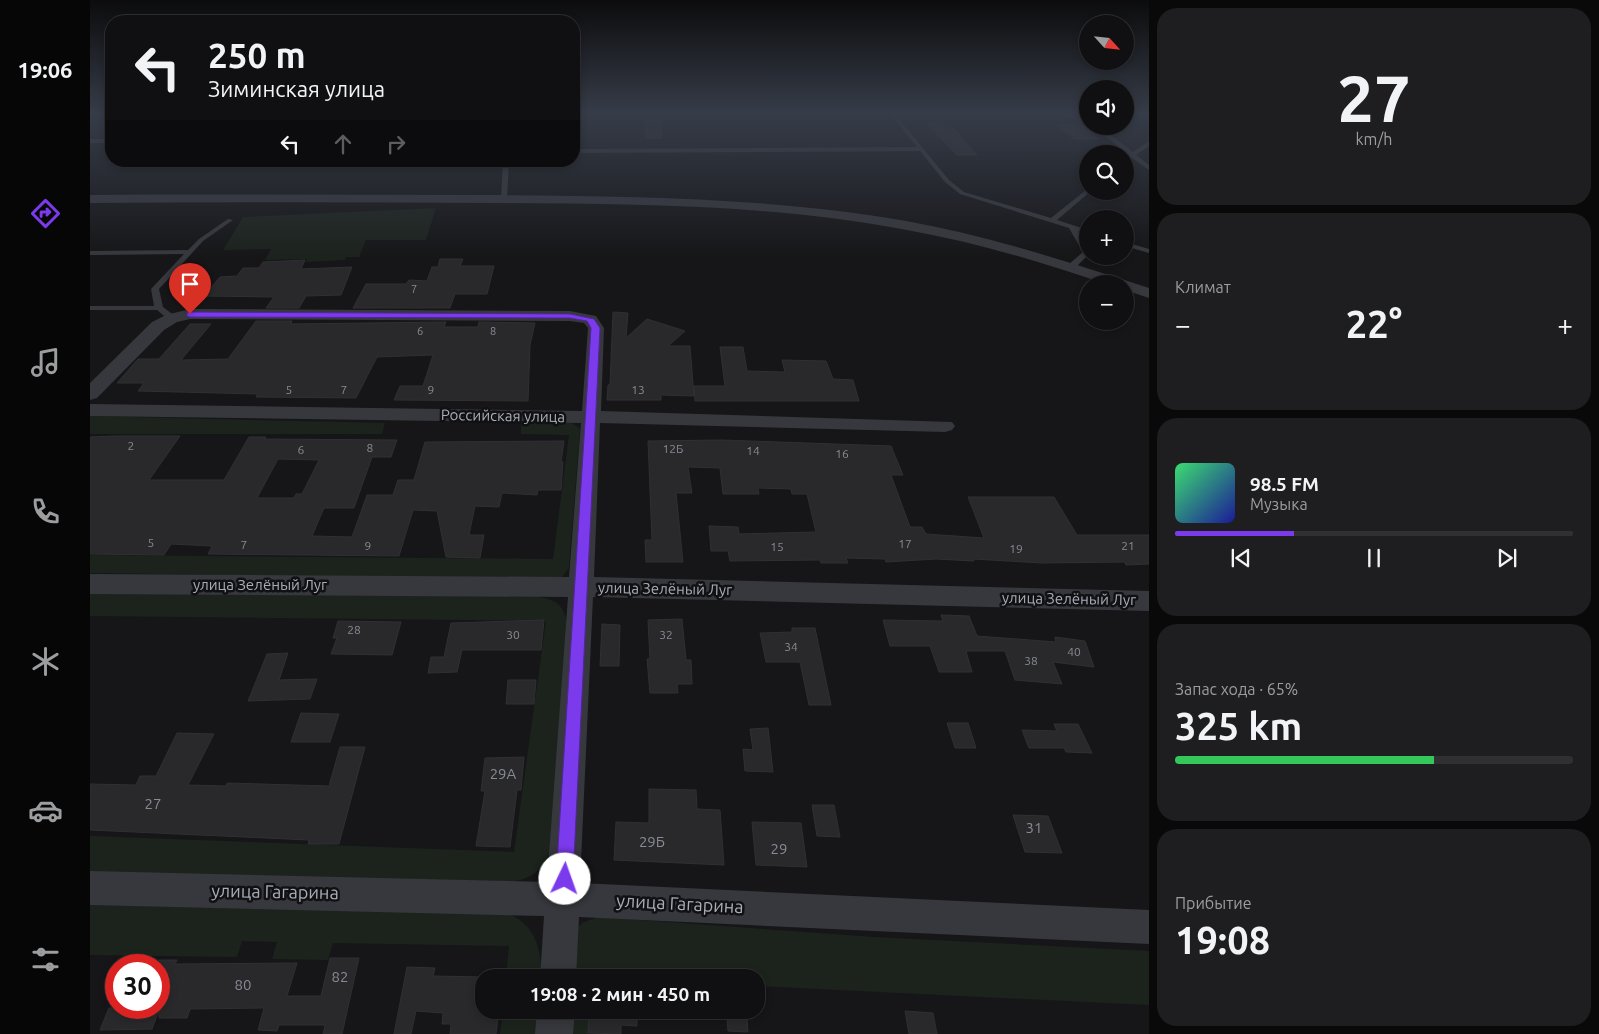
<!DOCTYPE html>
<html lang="ru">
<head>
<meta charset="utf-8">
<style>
	body { margin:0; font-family:Ubuntu,sans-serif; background:#1e1e20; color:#f1f3f6; height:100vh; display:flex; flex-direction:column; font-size:19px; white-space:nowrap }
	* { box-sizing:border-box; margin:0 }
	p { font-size:16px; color:#9c9d9f }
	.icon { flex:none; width:28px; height:28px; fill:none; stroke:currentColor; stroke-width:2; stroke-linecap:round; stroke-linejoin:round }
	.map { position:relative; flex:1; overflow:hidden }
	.panel { display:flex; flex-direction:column; gap:8px; padding:8px; background:#09090a; width:450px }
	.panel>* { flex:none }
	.hud { position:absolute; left:15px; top:15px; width:475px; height:152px; border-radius:20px; box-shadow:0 2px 8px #0003,0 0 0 1px #303032; background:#101012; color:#f1f3f6; overflow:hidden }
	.needle { width:32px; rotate:117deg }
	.fabs { position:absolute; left:989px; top:15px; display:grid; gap:10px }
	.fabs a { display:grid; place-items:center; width:55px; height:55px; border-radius:50%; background:#101012; box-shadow:0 2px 8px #0003,0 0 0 1px #303032; font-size:25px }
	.speed { position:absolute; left:15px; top:954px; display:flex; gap:10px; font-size:25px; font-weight:700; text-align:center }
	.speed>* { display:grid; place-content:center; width:65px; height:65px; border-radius:50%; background:#101012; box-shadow:0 2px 8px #0003,0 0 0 1px #303032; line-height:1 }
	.speed .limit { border:8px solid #d22; background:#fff; color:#111 }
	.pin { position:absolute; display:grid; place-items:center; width:42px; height:42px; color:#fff; margin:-51px -21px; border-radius:50% 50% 50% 0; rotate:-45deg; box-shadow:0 0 5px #0007 }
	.pin .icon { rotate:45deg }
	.me { position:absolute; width:55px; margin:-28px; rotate:3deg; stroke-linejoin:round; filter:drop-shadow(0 0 4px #0008) }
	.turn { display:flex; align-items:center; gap:18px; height:105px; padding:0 20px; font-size:22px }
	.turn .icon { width:65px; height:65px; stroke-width:2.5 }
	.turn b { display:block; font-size:35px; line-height:42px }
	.lanes { display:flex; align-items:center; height:48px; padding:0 20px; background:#0003; justify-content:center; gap:25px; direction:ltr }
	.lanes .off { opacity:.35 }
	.big { font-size:38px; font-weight:700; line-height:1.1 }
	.panel .tile { flex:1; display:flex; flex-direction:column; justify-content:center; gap:8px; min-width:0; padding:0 18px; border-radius:20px; background:#1e1e20 }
	.panel .dial { align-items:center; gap:0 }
	.dial b { font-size:65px; line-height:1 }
	.song { display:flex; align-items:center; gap:15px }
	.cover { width:60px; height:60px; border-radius:8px; background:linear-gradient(135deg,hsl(140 70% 55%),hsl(240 70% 35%)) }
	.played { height:5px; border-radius:2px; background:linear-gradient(90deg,#7c3aed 30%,#303032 30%) }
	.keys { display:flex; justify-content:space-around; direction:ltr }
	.heat { display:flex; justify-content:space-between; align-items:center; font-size:28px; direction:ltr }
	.charge { height:8px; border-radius:4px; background:linear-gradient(90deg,#34c759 65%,#303032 0) }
	.trip { position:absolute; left:385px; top:969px; width:290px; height:50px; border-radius:20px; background:#101012; box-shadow:0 2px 8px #0003,0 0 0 1px #303032; font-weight:700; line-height:50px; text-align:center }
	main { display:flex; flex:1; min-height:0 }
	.menu { display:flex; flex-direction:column; width:90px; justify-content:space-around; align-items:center; background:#060607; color:#9c9d9f }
	.menu .icon { width:35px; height:35px }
	.menu .active { color:#7c3aed }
	.menu b { font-size:22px; color:#f1f3f6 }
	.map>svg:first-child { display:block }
	.green { fill:#1c231d }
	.building { fill:#29292c; stroke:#303034; fill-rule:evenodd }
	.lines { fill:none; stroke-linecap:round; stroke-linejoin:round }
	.lane { fill:#37383d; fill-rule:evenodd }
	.street { fill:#37383d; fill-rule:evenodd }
	.route { fill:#7c3aed; stroke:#51269a }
	.labels { text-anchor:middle; stroke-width:5; stroke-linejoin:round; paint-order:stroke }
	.far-number-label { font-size:11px; fill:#888b94 }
	.number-label { font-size:12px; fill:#888b94 }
	.street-label { font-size:15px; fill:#a8adb8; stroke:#111113 }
	.near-number-label { font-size:15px; fill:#888b94 }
	.near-street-label { font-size:18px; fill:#a8adb8; stroke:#111113 }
</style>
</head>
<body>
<main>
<nav class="menu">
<b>19:06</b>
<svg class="icon active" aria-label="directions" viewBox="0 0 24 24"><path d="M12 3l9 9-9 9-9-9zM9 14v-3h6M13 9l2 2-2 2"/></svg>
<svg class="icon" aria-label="music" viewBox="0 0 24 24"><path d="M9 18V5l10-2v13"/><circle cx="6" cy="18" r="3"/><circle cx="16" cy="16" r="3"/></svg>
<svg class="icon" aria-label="phone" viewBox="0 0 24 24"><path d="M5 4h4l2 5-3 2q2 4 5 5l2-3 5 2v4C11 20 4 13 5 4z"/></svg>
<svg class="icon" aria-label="climate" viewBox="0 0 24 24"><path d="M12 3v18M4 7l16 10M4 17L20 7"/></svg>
<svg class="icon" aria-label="car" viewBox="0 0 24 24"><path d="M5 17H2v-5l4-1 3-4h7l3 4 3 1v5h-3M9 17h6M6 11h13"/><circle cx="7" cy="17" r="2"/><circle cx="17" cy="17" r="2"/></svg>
<svg class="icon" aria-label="filters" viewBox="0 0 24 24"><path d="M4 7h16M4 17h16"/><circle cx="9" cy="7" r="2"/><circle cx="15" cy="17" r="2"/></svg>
</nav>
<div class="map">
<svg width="1059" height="1034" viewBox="0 0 1059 1034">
	<rect width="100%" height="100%" fill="#161618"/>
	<!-- green -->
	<g class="green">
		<polygon points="346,208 336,240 276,240 269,257 256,257 255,260 216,262 217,259 175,260 181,249 133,250 153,217"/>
		<polygon points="0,416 295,423 292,434 0,434"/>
		<polygon points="431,422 482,423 490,429 479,567 473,576 468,579 0,573 0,555 463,559 479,435 431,434"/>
		<path d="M0,592L446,596C466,601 470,601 477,620L460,855C451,870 442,878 425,881L0,873V836L424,852L456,621L0,616Z"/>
		<path d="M0,905L416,913C445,923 452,949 451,977H416L419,946L243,943L238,960L182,959L187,942L152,941L147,957L0,955Z"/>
		<polygon points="508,917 783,937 1059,951 1059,1005 666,986 666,978 480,978 484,932 492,923"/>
		<polygon points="413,1010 449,1010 447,1034 410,1034"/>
		<polygon points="479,1010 499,1010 498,1034 478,1034"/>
	</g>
	<!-- building -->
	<g class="building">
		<polygon points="555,119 571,119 572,138 556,138"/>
		<polygon points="836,123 859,123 887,155 867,155"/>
		<polygon points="990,124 1009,139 984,139 967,125"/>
		<polygon points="350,259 373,259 370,266 404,266 397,294 365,294 360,308 263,308 276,284 316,284 319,280 337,281 342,267 348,267"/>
		<polygon points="215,260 211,269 262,267 251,295 216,296 209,308 176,308 184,297 114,296 130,277 147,276 153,268 169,268 173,262"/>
		<polygon points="523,312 538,313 536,338 557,319 595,331 578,346 600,346 604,396 571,395 571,400 517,400 518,385 520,385"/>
		<polygon points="166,321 202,321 201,324 356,322 354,327 388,327 389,322 445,323 440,345 438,401 304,400 310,386 333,386 343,355 287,357 266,398 166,397 168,394 48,391 54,383 27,383 48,359 69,359 100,324 121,324 91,360 138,359"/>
		<polygon points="630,347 653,347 657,371 695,372 692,360 736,361 743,379 763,380 769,401 605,401 604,386 635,386"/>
		<path d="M25,436H90L59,480H134L159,437H176L174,439L307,440L301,457H282L264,508H234L222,536L262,537L277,495H303L308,480H324L335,442L474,441L471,462H473L471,490H448L447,495L412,493L409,507L385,506L379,535H394L390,558L356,557L347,511L323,510L309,556L118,554L122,546L81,544L74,555L0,554V437ZM188,459L229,460L212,494H206L204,498H167Z"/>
		<polygon points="632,440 801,446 813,475 801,475 820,527 832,527 836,534 894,538 878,497 964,497 987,535 1059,535 1059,564 1036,565 1035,562 952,563 883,559 884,561 846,559 796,562 795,559 756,558 758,563 731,563 730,560 640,561 638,551 621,551 619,526 648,527 649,534 726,532 717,494 702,494 701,489 668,488 669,494 633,494 630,468 598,467 602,493 586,493 593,562 556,562 555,540 562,540 558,441"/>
		<polygon points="851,615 879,616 887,636 966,642 965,637 995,641 1004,667 963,662 972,684 925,680 915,651 876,651 882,672 849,672 840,646 800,646 793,620 853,621"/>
		<polygon points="592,619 596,660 601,660 602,684 587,684 588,693 560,693 557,659 560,659 558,620"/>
		<polygon points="454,620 451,650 372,650 367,672 338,673 341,657 354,657 361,623"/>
		<polygon points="248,621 311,622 302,655 241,654 247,638 243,638"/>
		<polygon points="512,624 530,625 529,666 510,666"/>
		<polygon points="702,628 725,628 741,705 719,705 710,662 676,662 670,633 702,632"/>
		<polygon points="198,653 189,680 227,679 220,699 158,701 177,654"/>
		<polygon points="418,680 446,680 444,704 416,704"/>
		<polygon points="211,713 249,714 240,742 201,742"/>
		<polygon points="857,723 878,723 886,748 865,748"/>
		<polygon points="964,724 988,724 1002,753 976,752 974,748 939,748 932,730 967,731"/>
		<polygon points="678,728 683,772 655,771 653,749 663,750 660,729"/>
		<polygon points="87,733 124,734 98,785 136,786 137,783 239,786 250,747 275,747 249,844 218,844 219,840 0,830 0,784 46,785 50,776 66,776"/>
		<polygon points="434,757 431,790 427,790 420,847 386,846 395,791 391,791 395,758"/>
		<polygon points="559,789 606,790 607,809 630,810 634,865 524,860 526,822 559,823"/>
		<polygon points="722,805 744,805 750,837 727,836"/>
		<polygon points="923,815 958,816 972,853 935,852"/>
		<polygon points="662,822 711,823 717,867 666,865"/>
		<polygon points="240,958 269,958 252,1034 233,1034 235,1025 189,1025 187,1031 168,1030 174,1008 100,1009 97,1018 69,1018 69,1010 62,1029 10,1030 19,1008 69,1008 69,960 87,960 85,964 207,963 197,996 231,996"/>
		<polygon points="317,967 345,968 343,976 394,977 394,1010 409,1010 406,1034 360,1034 361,1024 352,1024 353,1013 326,1011 321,1034 304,1034"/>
		<polygon points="499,1010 547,1010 547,1026 531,1025 531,1034 498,1033"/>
		<polygon points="815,1011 843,1013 847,1034 819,1034"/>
		<polygon points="637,1017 657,1017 658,1032 638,1031"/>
	</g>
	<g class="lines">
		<!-- lane -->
		<g class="lane">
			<polygon points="800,114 805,114 859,180 874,192 961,218 996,190 1001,191 967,220 998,230 998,234 988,231 998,247 998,255 984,269 978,269 978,265 993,252 979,228 870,194 855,182 830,151 484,153 484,149 827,147"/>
			<polygon points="963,114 972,114 998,119 998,122"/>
			<polygon points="1003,126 1009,126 1043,152 1059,141 1059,146 1046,155 1059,165 1059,170 1042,158 1035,161 1035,158 1039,155"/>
			<rect x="0" y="139" width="21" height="4"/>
			<polygon points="413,161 419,161 417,199 414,201 411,199"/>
			<polygon points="138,219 143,220 113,241 69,289 73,307 85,316 85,320 79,320 67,310 0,310 0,306 64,306 61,289 94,254 0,255 0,251 98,250 109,239"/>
			<polygon points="1035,242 1059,249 1059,253 1035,246"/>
		</g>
		<!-- street -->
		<g class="street">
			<path d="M0,195C133,194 265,195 398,195C537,196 678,197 816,221C899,236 979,262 1059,288V298L1035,290V284H1016C951,262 885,242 817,230C681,204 540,204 402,203C268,202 134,202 0,203Z"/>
			<polygon points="100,309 480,311 506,316 514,328 511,411 862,422 865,426 862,430 855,432 510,423 504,577 1059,591 1059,611 503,597 490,883 1059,910 1059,944 489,917 486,978 450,978 454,916 0,905 0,871 457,882 478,597 0,594 0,574 479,577 491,423 0,416 0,404 492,411 498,328 494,323 480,321 100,319 87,322 74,330 7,398 0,400 0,383 62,322 76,315"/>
			<polygon points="447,1010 485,1010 483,1034 445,1034"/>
		</g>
	</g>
	<!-- sky -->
	<linearGradient id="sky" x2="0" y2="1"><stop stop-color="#0c0c0d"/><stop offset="0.44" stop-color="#363c48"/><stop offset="1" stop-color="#363c48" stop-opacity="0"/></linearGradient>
	<rect width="1059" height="258" fill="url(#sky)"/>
	<!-- route -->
	<polygon class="route" points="97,312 480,314 504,319 510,328 483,879 481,885 475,888 469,885 466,879 501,328 497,321 480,318 100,317 97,316"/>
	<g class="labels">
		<!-- far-number labels -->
		<g class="far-number-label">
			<text x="324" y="293">7</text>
			<text x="330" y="335">6</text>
			<text x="403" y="335">8</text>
		</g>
		<!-- number labels -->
		<g class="number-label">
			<text x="199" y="394">5</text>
			<text x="254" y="394">7</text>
			<text x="341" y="394">9</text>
			<text x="548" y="394">13</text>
			<text x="41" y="450">2</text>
			<text x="280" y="452">8</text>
			<text x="583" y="453">12Б</text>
			<text x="211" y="454">6</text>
			<text x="663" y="455">14</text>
			<text x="752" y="458">16</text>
			<text x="61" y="547">5</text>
			<text x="815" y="548">17</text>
			<text x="154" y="549">7</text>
			<text x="278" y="550">9</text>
			<text x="1038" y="550">21</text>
			<text x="687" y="551">15</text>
			<text x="926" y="553">19</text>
			<text x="264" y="634">28</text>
			<text x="423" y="639">30</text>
			<text x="576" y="639">32</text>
			<text x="701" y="651">34</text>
			<text x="984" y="656">40</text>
			<text x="941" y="665">38</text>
		</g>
		<!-- street labels -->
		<g class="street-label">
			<text transform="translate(413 416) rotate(1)" y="5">Российская улица</text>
			<text x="170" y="590">улица Зелёный Луг</text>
			<text transform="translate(575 589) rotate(1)" y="5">улица Зелёный Луг</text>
			<text transform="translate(979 599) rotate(1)" y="5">улица Зелёный Луг</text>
		</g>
		<!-- near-number labels -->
		<g class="near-number-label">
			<text x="413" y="779">29А</text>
			<text x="63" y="809">27</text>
			<text x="944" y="833">31</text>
			<text x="562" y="847">29Б</text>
			<text x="689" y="854">29</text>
			<text x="250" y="982">82</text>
			<text x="153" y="990">80</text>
		</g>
		<!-- near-street labels -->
		<g class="near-street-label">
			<text transform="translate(185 892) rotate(1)" y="6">улица Гагарина</text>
			<text transform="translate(590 904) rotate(3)" y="6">улица Гагарина</text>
		</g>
	</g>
</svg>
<div class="fabs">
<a><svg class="needle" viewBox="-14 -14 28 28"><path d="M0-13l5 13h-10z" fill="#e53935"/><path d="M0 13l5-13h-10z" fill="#9c9d9f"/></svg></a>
<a><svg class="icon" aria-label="sound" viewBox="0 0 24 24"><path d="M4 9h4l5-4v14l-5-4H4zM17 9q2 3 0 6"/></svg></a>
<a><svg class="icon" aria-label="search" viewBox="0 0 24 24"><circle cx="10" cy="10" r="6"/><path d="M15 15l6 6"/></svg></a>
<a>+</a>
<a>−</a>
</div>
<div class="speed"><div class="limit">30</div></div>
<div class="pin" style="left:100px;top:314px;background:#d93025"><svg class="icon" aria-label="arrive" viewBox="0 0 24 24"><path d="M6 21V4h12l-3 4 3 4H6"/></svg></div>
<svg class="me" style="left:475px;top:879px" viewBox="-20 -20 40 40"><circle r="19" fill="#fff"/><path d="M0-13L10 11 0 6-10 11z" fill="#7c3aed"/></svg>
<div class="trip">19:08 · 2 мин · 450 m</div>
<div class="hud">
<div class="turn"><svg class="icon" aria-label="left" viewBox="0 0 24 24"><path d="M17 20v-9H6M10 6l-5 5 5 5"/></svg><div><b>250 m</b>Зиминская улица</div></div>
<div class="lanes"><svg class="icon" aria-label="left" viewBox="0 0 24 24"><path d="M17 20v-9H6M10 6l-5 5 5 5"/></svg><svg class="icon off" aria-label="ahead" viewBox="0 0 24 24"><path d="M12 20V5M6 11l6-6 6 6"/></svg><svg class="icon off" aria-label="right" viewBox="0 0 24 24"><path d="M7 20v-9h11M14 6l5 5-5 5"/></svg></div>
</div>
</div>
<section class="panel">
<div class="tile dial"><b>27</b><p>km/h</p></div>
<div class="tile"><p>Климат</p>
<div class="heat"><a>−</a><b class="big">22°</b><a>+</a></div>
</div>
<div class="tile">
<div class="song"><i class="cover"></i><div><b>98.5 FM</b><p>Музыка</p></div></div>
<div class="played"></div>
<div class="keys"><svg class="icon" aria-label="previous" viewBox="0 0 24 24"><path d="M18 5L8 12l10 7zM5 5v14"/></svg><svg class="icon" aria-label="pause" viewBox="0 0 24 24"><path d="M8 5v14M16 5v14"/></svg><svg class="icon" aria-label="next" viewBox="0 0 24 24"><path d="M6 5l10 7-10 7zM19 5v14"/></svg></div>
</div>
<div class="tile"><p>Запас хода · 65%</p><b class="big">325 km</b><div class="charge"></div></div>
<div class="tile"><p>Прибытие</p><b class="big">19:08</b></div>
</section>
</main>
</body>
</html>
